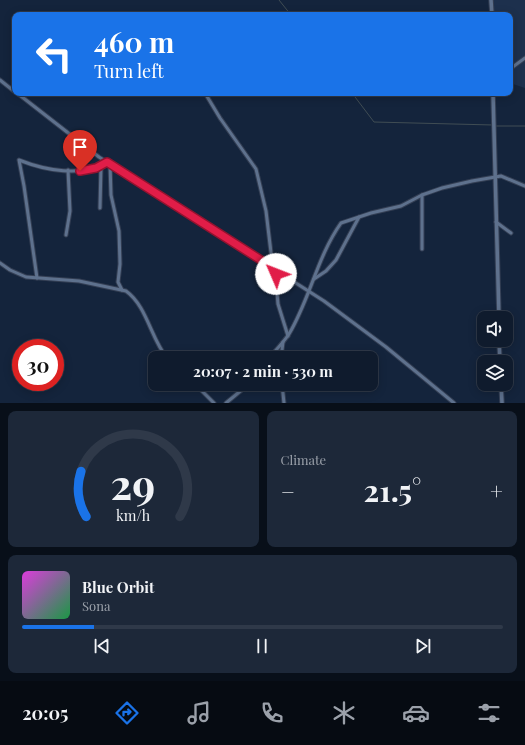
<!DOCTYPE html>
<html lang="en">
<head>
<meta charset="utf-8">
<style>
	body { margin:0; font-family:"Playfair Display",serif; background:#1d2839; color:#f1f3f6; height:100vh; display:flex; flex-direction:column; font-size:15px; white-space:nowrap }
	* { box-sizing:border-box; margin:0 }
	p { font-size:13px; color:#9ba1aa }
	.icon { flex:none; width:22px; height:22px; fill:none; stroke:currentColor; stroke-width:2; stroke-linecap:round; stroke-linejoin:round }
	.map { position:relative; height:403px; overflow:hidden }
	.drawer { display:flex; flex-direction:column; gap:8px; padding:8px; background:#080f19; flex:1 }
	.drawer>* { flex:none }
	.top-card { position:absolute; left:12px; top:12px; width:501px; height:84px; border-radius:8px; box-shadow:0 2px 10px #0003,0 0 0 1px #2f3949; background:#1a73e8; color:#fff; overflow:hidden }
	.fabs { position:absolute; left:477px; top:311px; display:grid; gap:8px }
	.fabs a { display:grid; place-items:center; width:36px; height:36px; border-radius:8px; background:#0f1b2d; box-shadow:0 2px 10px #0003,0 0 0 1px #2f3949; font-size:20px }
	.speed { position:absolute; left:12px; top:339px; display:flex; gap:8px; font-size:20px; font-weight:700; text-align:center }
	.speed>* { display:grid; place-content:center; width:52px; height:52px; border-radius:50%; background:#0f1b2d; box-shadow:0 2px 10px #0003,0 0 0 1px #2f3949; line-height:1 }
	.speed .limit { border:6px solid #d22; background:#fff; color:#111 }
	.pin { position:absolute; display:grid; place-items:center; width:34px; height:34px; color:#fff; margin:-41px -17px; border-radius:50% 50% 50% 0; rotate:-45deg; box-shadow:0 0 4px #0007 }
	.pin .icon { rotate:45deg }
	.me { position:absolute; width:44px; margin:-22px; rotate:314deg; stroke-linejoin:round; filter:drop-shadow(0 0 3px #0008) }
	.turn { display:flex; align-items:center; gap:14px; height:84px; padding:0 16px; font-size:18px }
	.turn .icon { width:52px; height:52px; stroke-width:2.5 }
	.turn b { display:block; font-size:28px; line-height:34px }
	.big { font-size:30px; font-weight:700; line-height:1.1 }
	.drawer .widget { flex:1; display:flex; flex-direction:column; justify-content:center; gap:6px; min-width:0; padding:0 14px; border-radius:8px; background:#1d2839 }
	.drawer .dial { align-items:center; gap:0 }
	.dial svg { height:104px; overflow:visible; fill:none; stroke:#2f3949; stroke-width:7; stroke-linecap:round; text-anchor:middle }
	.dial text { fill:#f1f3f6; stroke:none }
	.song { display:flex; align-items:center; gap:12px }
	.cover { width:48px; height:48px; border-radius:6px; background:linear-gradient(135deg,hsl(300 70% 55%),hsl(140 70% 35%)) }
	.played { height:4px; border-radius:2px; background:linear-gradient(90deg,#1a73e8 15%,#2f3949 15%) }
	.keys { display:flex; justify-content:space-around; direction:ltr }
	.heat { display:flex; justify-content:space-between; align-items:center; font-size:22px; direction:ltr }
	.drawer .tiles { flex:1; display:grid; gap:8px; grid-template-columns:1fr 1fr }
	.widget:last-child { grid-column:span 2 }
	.trip { position:absolute; left:148px; top:351px; width:230px; height:40px; border-radius:8px; background:#0f1b2d; box-shadow:0 2px 10px #0003,0 0 0 1px #2f3949; font-weight:700; line-height:40px; text-align:center }
	.tab-bar { display:flex; height:64px; justify-content:space-around; align-items:center; background:#060b12; color:#9ba1aa }
	.tab-bar .icon { width:28px; height:28px }
	.tab-bar .active { color:#1a73e8 }
	.tab-bar b { font-size:18px; color:#f1f3f6 }
	.map>svg:first-child { display:block }
	.built { fill:#1d304d }
	.lines { fill:none; stroke-linecap:round; stroke-linejoin:round }
	.stream { stroke:#404d54; stroke-width:1 }
	.minor-casing { stroke:#343f54; stroke-width:5 }
	.tertiary-casing { stroke:#343f54; stroke-width:5.5 }
	.minor { stroke:#5e718d; stroke-width:3 }
	.tertiary { stroke:#5e718d; stroke-width:3.5 }
	.route-casing { stroke:#92132f; stroke-width:10 }
	.route { stroke:#e11d48; stroke-width:7 }
</style>
</head>
<body>
<div class="map">
<svg width="525" height="403" viewBox="0 0 525 403">
	<rect width="100%" height="100%" fill="#14243c"/>
	<!-- built -->
	<polygon class="built" points="491,0 525,0 525,88 510,83 510,15 491,15"/>
	<g class="lines">
		<!-- stream -->
		<g class="stream">
			<polyline points="279,0 291,15"/>
			<polyline points="352,93 374,122 493,125"/>
			<polyline points="496,126 525,126"/>
		</g>
		<defs>
			<g id="minor">
				<polyline points="510,69 525,58"/>
				<polyline points="0,80 15,92"/>
				<polyline points="17,93 99,157 324,301 386,347 454,403"/>
				<polyline points="205,93 220,118 256,169 266,211 272,261 270,266"/>
				<polyline points="110,164 111,195 119,231 120,264 118,282 122,290"/>
				<polyline points="100,208 101,166"/>
				<polyline points="496,222 511,233"/>
				<polyline points="66,235 70,211 68,170"/>
				<polyline points="422,249 422,195"/>
				<path d="M0,263L10,270L26,277L79,281L126,291C147,306 151,339 167,358"/>
				<polyline points="275,269 278,304 288,336"/>
				<path d="M37,278L24,186L19,160C44,170 83,178 107,162"/>
				<polyline points="314,279 326,271 336,260 359,217"/>
				<path d="M269,358C276,350 283,343 289,334C310,299 317,257 341,223L371,213L401,206L422,195L442,188L472,181L501,176L525,186"/>
				<polyline points="281,358 283,342"/>
				<polyline points="195,384 214,403"/>
				<polyline points="282,384 284,403"/>
				<polyline points="226,403 249,384"/>
			</g>
			<g id="tertiary">
				<polyline points="491,0 492,15"/>
				<polyline points="493,93 499,318"/>
				<polyline points="499,340 500,362"/>
				<polyline points="501,384 502,403"/>
			</g>
		</defs>
		<!-- minor casing -->
		<use href="#minor" class="minor-casing"/>
		<!-- tertiary casing -->
		<use href="#tertiary" class="tertiary-casing"/>
		<!-- minor -->
		<use href="#minor" class="minor"/>
		<!-- tertiary -->
		<use href="#tertiary" class="tertiary"/>
	</g>
	<g class="lines">
		<defs>
			<polyline id="route" points="80,171 96,168 107,162 275,269 276,274"/>
		</defs>
		<!-- route casing -->
		<use href="#route" class="route-casing"/>
		<!-- route -->
		<use href="#route" class="route"/>
	</g>
</svg>
<div class="fabs">
<a><svg class="icon" aria-label="sound" viewBox="0 0 24 24"><path d="M4 9h4l5-4v14l-5-4H4zM17 9q2 3 0 6"/></svg></a>
<a><svg class="icon" aria-label="layers" viewBox="0 0 24 24"><path d="M12 4l9 5-9 5-9-5zM3 14l9 5 9-5"/></svg></a>
</div>
<div class="speed"><div class="limit">30</div></div>
<div class="pin" style="left:80px;top:171px;background:#d93025"><svg class="icon" aria-label="arrive" viewBox="0 0 24 24"><path d="M6 21V4h12l-3 4 3 4H6"/></svg></div>
<svg class="me" style="left:276px;top:274px" viewBox="-20 -20 40 40"><circle r="19" fill="#fff"/><path d="M0-13L10 11 0 6-10 11z" fill="#e11d48"/></svg>
<div class="trip">20:07 · 2 min · 530 m</div>
<div class="top-card">
<div class="turn"><svg class="icon" aria-label="left" viewBox="0 0 24 24"><path d="M17 20v-9H6M10 6l-5 5 5 5"/></svg><div><b>460 m</b>Turn left</div></div>
</div>
</div>
<section class="drawer">
<div class="tiles">
<div class="widget dial"><svg viewBox="0 0 100 80">
<path d="M14 69A42 42 0 1 1 86 69"/>
<path d="M14 69A42 42 0 0 1 10 34" stroke="#1a73e8"/>
<text x="50" y="56" font-size="32" font-weight="700">29</text>
<text x="50" y="72" font-size="11">km/h</text>
</svg></div>
<div class="widget"><p>Climate</p>
<div class="heat"><a>−</a><b class="big">21.5°</b><a>+</a></div>
</div>
<div class="widget">
<div class="song"><i class="cover"></i><div><b>Blue Orbit</b><p>Sona</p></div></div>
<div class="played"></div>
<div class="keys"><svg class="icon" aria-label="previous" viewBox="0 0 24 24"><path d="M18 5L8 12l10 7zM5 5v14"/></svg><svg class="icon" aria-label="pause" viewBox="0 0 24 24"><path d="M8 5v14M16 5v14"/></svg><svg class="icon" aria-label="next" viewBox="0 0 24 24"><path d="M6 5l10 7-10 7zM19 5v14"/></svg></div>
</div>
</div>
</section>
<nav class="tab-bar">
<b>20:05</b>
<svg class="icon active" aria-label="directions" viewBox="0 0 24 24"><path d="M12 3l9 9-9 9-9-9zM9 14v-3h6M13 9l2 2-2 2"/></svg>
<svg class="icon" aria-label="music" viewBox="0 0 24 24"><path d="M9 18V5l10-2v13"/><circle cx="6" cy="18" r="3"/><circle cx="16" cy="16" r="3"/></svg>
<svg class="icon" aria-label="phone" viewBox="0 0 24 24"><path d="M5 4h4l2 5-3 2q2 4 5 5l2-3 5 2v4C11 20 4 13 5 4z"/></svg>
<svg class="icon" aria-label="climate" viewBox="0 0 24 24"><path d="M12 3v18M4 7l16 10M4 17L20 7"/></svg>
<svg class="icon" aria-label="car" viewBox="0 0 24 24"><path d="M5 17H2v-5l4-1 3-4h7l3 4 3 1v5h-3M9 17h6M6 11h13"/><circle cx="7" cy="17" r="2"/><circle cx="17" cy="17" r="2"/></svg>
<svg class="icon" aria-label="filters" viewBox="0 0 24 24"><path d="M4 7h16M4 17h16"/><circle cx="9" cy="7" r="2"/><circle cx="15" cy="17" r="2"/></svg>
</nav>
</body>
</html>
